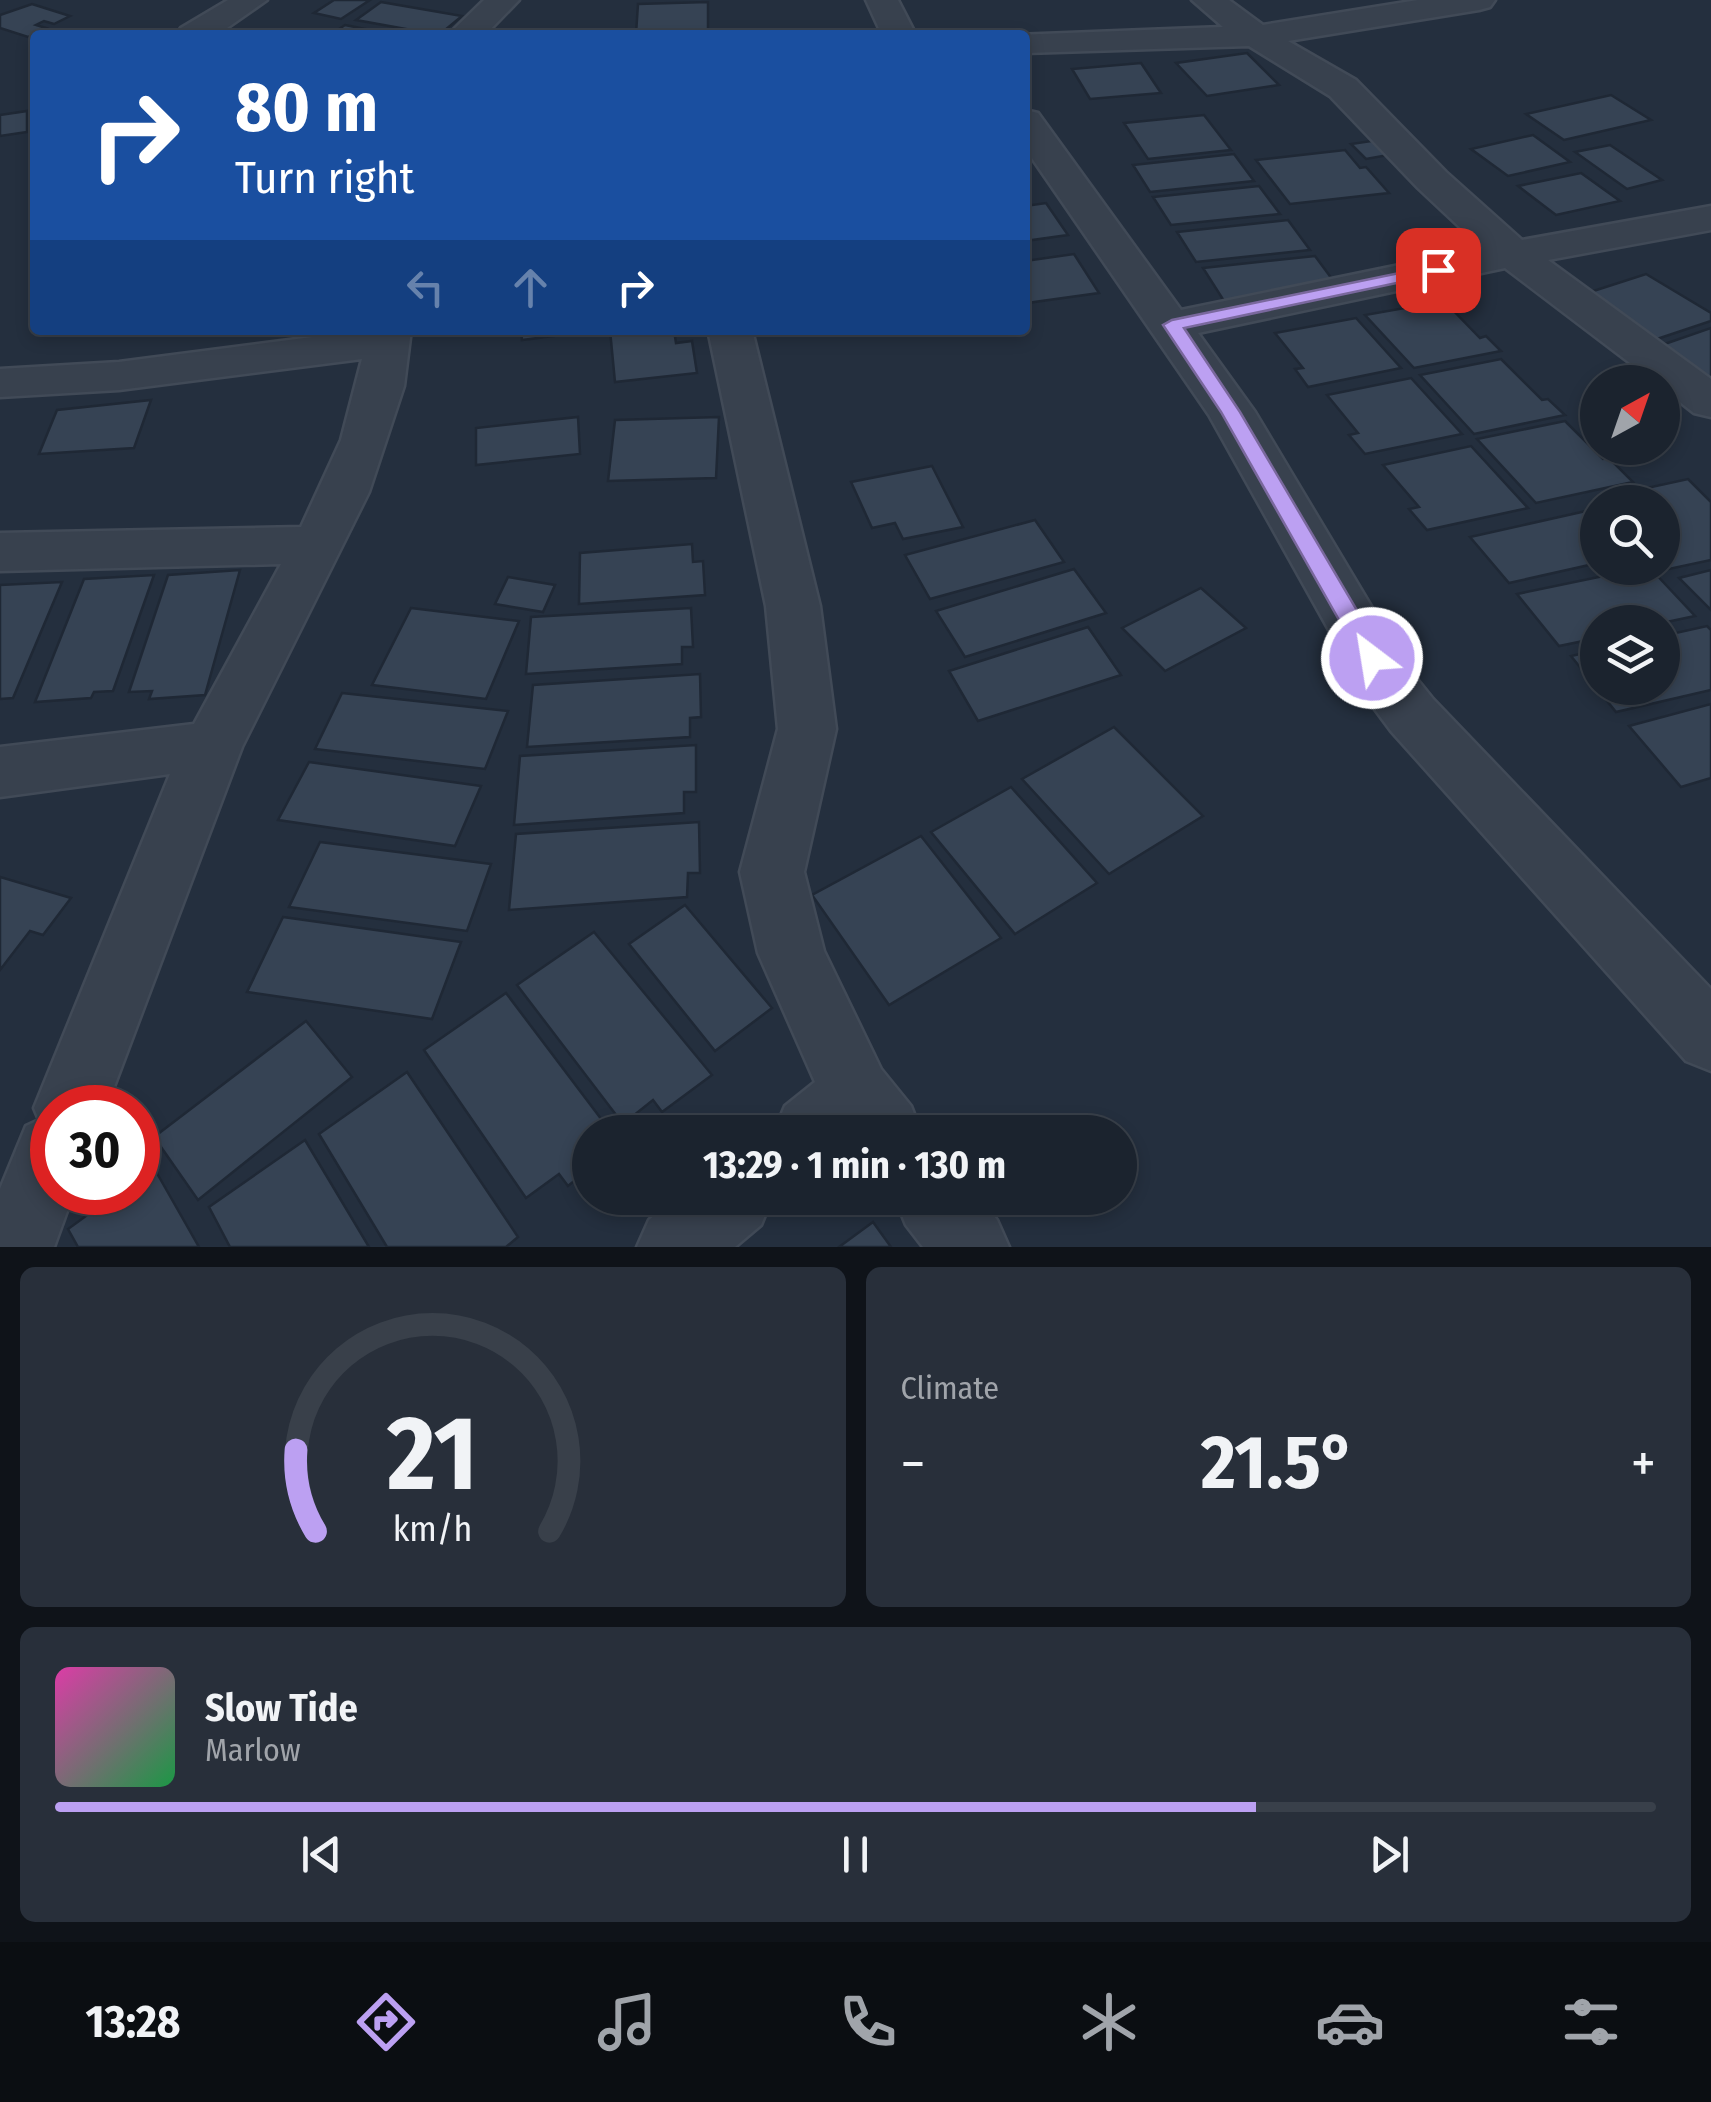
<!DOCTYPE html>
<html lang="en">
<head>
<meta charset="utf-8">
<style>
	body { margin:0; font-family:"Fira Sans Condensed",sans-serif; background:#282f3a; color:#f1f3f6; height:100vh; display:flex; flex-direction:column; font-size:38px; white-space:nowrap }
	* { box-sizing:border-box; margin:0 }
	p { font-size:32px; color:#a0a4aa }
	.icon { flex:none; width:55px; height:55px; fill:none; stroke:currentColor; stroke-width:2; stroke-linecap:round; stroke-linejoin:round }
	.map { position:relative; height:1247px; overflow:hidden }
	.sheet { display:flex; flex-direction:column; gap:20px; padding:20px; background:#0f1319; flex:1 }
	.sheet>* { flex:none }
	.hud { position:absolute; left:30px; top:30px; width:1000px; height:305px; border-radius:10px; box-shadow:0 5px 15px #0003,0 0 0 2px #39404a; background:#1a4fa0; color:#fff; overflow:hidden }
	.needle { width:65px; rotate:40deg }
	.fabs { position:absolute; left:1580px; top:365px; display:grid; gap:20px }
	.fabs a { display:grid; place-items:center; width:100px; height:100px; border-radius:50%; background:#1b232e; box-shadow:0 5px 15px #0003,0 0 0 2px #39404a; font-size:50px }
	.speed { position:absolute; left:30px; top:1085px; display:flex; gap:20px; font-size:50px; font-weight:700; text-align:center }
	.speed>* { display:grid; place-content:center; width:130px; height:130px; border-radius:50%; background:#1b232e; box-shadow:0 5px 15px #0003,0 0 0 2px #39404a; line-height:1 }
	.speed .limit { border:15px solid #d22; background:#fff; color:#111 }
	.pin { position:absolute; display:grid; place-items:center; width:85px; height:85px; color:#fff; margin:-42px; border-radius:20px; box-shadow:0 5px 15px #0006 }
	.me { position:absolute; width:110px; margin:-55px; rotate:329deg; stroke-linejoin:round; filter:drop-shadow(0 0 8px #0008) }
	.turn { display:flex; align-items:center; gap:35px; height:210px; padding:0 40px; font-size:45px }
	.turn .icon { width:130px; height:130px; stroke-width:2.5 }
	.turn b { display:block; font-size:70px; line-height:85px }
	.lanes { display:flex; align-items:center; height:95px; padding:0 40px; background:#0003; justify-content:center; gap:50px; direction:ltr }
	.lanes .off { opacity:.35 }
	.big { font-size:75px; font-weight:700; line-height:1.1 }
	.sheet .widget { flex:1; display:flex; flex-direction:column; justify-content:center; gap:15px; min-width:0; padding:0 35px; border-radius:15px; background:#282f3a }
	.sheet .dial { align-items:center; gap:0 }
	.dial svg { height:260px; overflow:visible; fill:none; stroke:#39404a; stroke-width:7; stroke-linecap:round; text-anchor:middle }
	.dial text { fill:#f1f3f6; stroke:none }
	.song { display:flex; align-items:center; gap:30px }
	.cover { width:120px; height:120px; border-radius:15px; background:linear-gradient(135deg,hsl(320 70% 55%),hsl(140 70% 35%)) }
	.played { height:10px; border-radius:5px; background:linear-gradient(90deg,#bca0f2 75%,#39404a 75%) }
	.keys { display:flex; justify-content:space-around; direction:ltr }
	.heat { display:flex; justify-content:space-between; align-items:center; font-size:55px; direction:ltr }
	.sheet .tiles { flex:1; display:grid; gap:20px; grid-template-columns:1fr 1fr }
	.widget:last-child { grid-column:span 2 }
	.trip { position:absolute; left:572px; top:1115px; width:565px; height:100px; border-radius:50px; background:#1b232e; box-shadow:0 5px 15px #0003,0 0 0 2px #39404a; font-weight:700; line-height:100px; text-align:center }
	.menu { display:flex; height:160px; justify-content:space-around; align-items:center; background:#0b0e12; color:#a0a4aa }
	.menu .icon { width:70px; height:70px }
	.menu .on { color:#bca0f2 }
	.menu b { font-size:45px; color:#f1f3f6 }
	.map>svg:first-child { display:block }
	.building { fill:#364354; stroke:#1f2835; stroke-width:2.5 }
	.lines { fill:none; stroke-linecap:round; stroke-linejoin:round }
	.street-casing { stroke:#414a57; stroke-width:5 }
	.street { fill:#38414e; fill-rule:evenodd }
	.route { fill:#bca0f2; stroke:#7a689d; stroke-width:2.5 }
</style>
</head>
<body>
<div class="map">
<svg width="1711" height="1247" viewBox="0 0 1711 1247">
	<rect width="100%" height="100%" fill="#242f3e"/>
	<!-- building -->
	<g class="building">
		<polygon points="334,0 370,0 341,19 314,13"/>
		<polygon points="381,2 462,16 439,35 356,20"/>
		<polygon points="708,2 708,32 636,34 638,4"/>
		<polygon points="32,4 70,16 54,24 44,21 36,25 46,28 28,37 0,28 0,15"/>
		<polygon points="345,25 385,33 330,35"/>
		<polygon points="1247,53 1279,85 1207,96 1176,63"/>
		<polygon points="1141,63 1161,93 1090,99 1072,69"/>
		<polygon points="1611,95 1651,120 1564,140 1526,114"/>
		<polygon points="27,111 27,132 0,136 0,115"/>
		<polygon points="1204,115 1231,150 1148,159 1124,123"/>
		<polygon points="1533,135 1570,162 1508,176 1471,149"/>
		<polygon points="1378,140 1394,154 1366,159 1351,144"/>
		<polygon points="1610,145 1662,180 1627,189 1575,152"/>
		<polygon points="1345,150 1360,168 1366,167 1389,193 1290,204 1256,160"/>
		<polygon points="1234,154 1254,181 1150,192 1133,165"/>
		<polygon points="1581,173 1620,201 1556,215 1518,186"/>
		<polygon points="1259,186 1280,214 1171,225 1153,197"/>
		<polygon points="1046,203 1068,235 1025,241 1025,206"/>
		<polygon points="1288,220 1310,250 1196,262 1177,232"/>
		<polygon points="1074,254 1099,293 1027,303 1025,261"/>
		<polygon points="1315,256 1338,287 1224,301 1203,268"/>
		<polygon points="1646,274 1711,313 1711,321 1648,342 1581,295"/>
		<polygon points="1444,301 1480,338 1486,336 1501,351 1414,368 1365,315"/>
		<polygon points="1356,318 1401,368 1308,387 1295,369 1303,368 1275,333"/>
		<polygon points="1711,328 1711,386 1656,347"/>
		<polygon points="521,330 592,330 592,331 522,340"/>
		<polygon points="610,330 674,330 676,343 692,341 697,373 615,382"/>
		<polygon points="1501,359 1542,400 1548,399 1565,415 1474,434 1420,375"/>
		<polygon points="1411,378 1462,434 1365,454 1349,435 1358,433 1327,395"/>
		<polygon points="151,400 134,448 39,454 57,410"/>
		<polygon points="578,417 580,454 476,465 476,428"/>
		<polygon points="719,417 716,478 608,481 615,420"/>
		<polygon points="1565,421 1603,459 1609,458 1633,482 1536,503 1477,439"/>
		<polygon points="1471,446 1528,508 1427,530 1409,509 1419,507 1383,465"/>
		<polygon points="932,466 963,527 903,539 895,523 872,528 851,482"/>
		<polygon points="1688,479 1711,502 1711,560 1669,569 1662,562 1662,502 1605,502 1601,498"/>
		<polygon points="1595,509 1598,563 1509,583 1470,537"/>
		<polygon points="1035,520 1064,562 930,599 905,555"/>
		<polygon points="692,544 693,562 703,561 705,595 579,604 580,553"/>
		<polygon points="1642,568 1650,568 1695,616 1662,623 1598,622 1598,638 1559,646 1517,594"/>
		<polygon points="1074,569 1106,613 965,657 936,611"/>
		<polygon points="240,570 205,695 149,699 152,691 129,692 168,575"/>
		<polygon points="1711,570 1711,610 1679,578"/>
		<polygon points="154,575 113,691 94,692 91,698 35,702 84,579"/>
		<polygon points="508,577 555,585 543,612 495,604"/>
		<polygon points="62,582 13,698 0,699 0,585"/>
		<polygon points="1201,588 1246,628 1165,671 1122,628"/>
		<polygon points="411,608 519,621 486,699 372,685"/>
		<polygon points="691,608 693,647 682,647 682,664 526,674 531,617"/>
		<polygon points="1707,626 1711,630 1711,690 1616,712 1571,656 1598,650 1598,688 1662,688 1662,636"/>
		<polygon points="1088,627 1121,675 978,721 949,671"/>
		<polygon points="700,674 701,717 690,718 690,737 527,747 533,685"/>
		<polygon points="342,693 508,711 485,769 315,749"/>
		<polygon points="1711,704 1711,778 1681,787 1629,726"/>
		<polygon points="1114,727 1203,816 1109,874 1022,779"/>
		<polygon points="696,745 696,792 684,792 684,813 514,825 520,756"/>
		<polygon points="309,762 481,786 455,846 278,820"/>
		<polygon points="1011,787 1097,883 1015,934 931,832"/>
		<polygon points="699,822 700,873 688,873 687,897 509,910 516,834"/>
		<polygon points="921,836 1001,938 889,1005 812,895"/>
		<polygon points="320,842 491,864 467,931 289,907"/>
		<polygon points="0,877 71,898 43,935 30,931 0,970"/>
		<polygon points="685,905 772,1008 715,1051 629,944"/>
		<polygon points="283,917 461,942 432,1019 247,992"/>
		<polygon points="594,932 712,1075 662,1112 653,1100 623,1124 517,985"/>
		<polygon points="506,993 611,1132 590,1132 590,1168 568,1186 559,1174 526,1198 424,1050"/>
		<polygon points="306,1021 352,1077 198,1200 154,1137"/>
		<polygon points="407,1072 518,1237 506,1247 387,1247 319,1134"/>
		<polygon points="305,1140 369,1247 230,1247 209,1207"/>
		<polygon points="154,1168 199,1247 78,1247 68,1229 119,1192 138,1192 138,1179"/>
		<polygon points="873,1222 891,1247 839,1247"/>
	</g>
	<g class="lines">
		<defs>
			<g id="street">
				<polygon points="228,0 267,0 217,35 176,35 181,28"/>
				<polygon points="484,0 519,0 485,35 448,35"/>
				<polygon points="866,0 898,0 916,35 882,35"/>
				<polygon points="1192,0 1229,0 1263,25 1418,0 1495,0 1490,7 1479,10 1288,41 1356,80 1446,172 1522,240 1711,206 1711,230 1548,260 1711,379 1711,417 1694,413 1662,388 1662,382 1655,382 1505,268 1198,333 1255,412 1408,668 1433,699 1711,989 1711,1071 1686,1061 1391,731 1368,700 1209,415 1025,148 1025,110 1038,113 1181,310 1482,248 1418,188 1330,96 1249,46 1025,53 1025,35 1016,35 1223,27"/>
				<polygon points="367,330 411,330 404,386 369,492 242,747 106,1108 52,1108 52,1192 74,1192 54,1247 0,1247 0,1189 26,1126 39,1120 34,1108 170,774 0,797 0,747 194,724 281,564 0,571 0,533 301,527 341,440 362,359 119,390 0,397 0,369 119,362"/>
				<polygon points="708,330 752,330 820,606 836,729 804,872 824,951 881,1069 911,1106 921,1132 774,1132 785,1106 815,1082 758,953 740,872 778,729 766,606"/>
				<polygon points="675,1198 772,1198 761,1225 735,1247 637,1247 649,1220"/>
				<polygon points="895,1198 980,1198 997,1220 1009,1247 923,1247 906,1225"/>
			</g>
		</defs>
		<!-- street casing -->
		<use href="#street" class="street-casing"/>
		<!-- street -->
		<use href="#street" class="street"/>
	</g>
	<!-- route -->
	<polygon class="route" points="1438,265 1444,266 1444,273 1184,328 1240,412 1381,651 1384,658 1372,666 1364,664 1221,412 1163,325 1172,320"/>
</svg>
<div class="fabs">
<a><svg class="needle" viewBox="-14 -14 28 28"><path d="M0-13l5 13h-10z" fill="#e53935"/><path d="M0 13l5-13h-10z" fill="#a0a4aa"/></svg></a>
<a><svg class="icon" aria-label="search" viewBox="0 0 24 24"><circle cx="10" cy="10" r="6"/><path d="M15 15l6 6"/></svg></a>
<a><svg class="icon" aria-label="layers" viewBox="0 0 24 24"><path d="M12 4l9 5-9 5-9-5zM3 14l9 5 9-5"/></svg></a>
</div>
<div class="speed"><div class="limit">30</div></div>
<div class="pin" style="left:1438px;top:270px;background:#d93025"><svg class="icon" aria-label="arrive" viewBox="0 0 24 24"><path d="M6 21V4h12l-3 4 3 4H6"/></svg></div>
<svg class="me" style="left:1372px;top:658px" viewBox="-20 -20 40 40"><circle r="17" fill="#bca0f2" stroke="#fff" stroke-width="3"/><path d="M0-11L8 9 0 5-8 9z" fill="#fff"/></svg>
<div class="trip">13:29 · 1 min · 130 m</div>
<div class="hud">
<div class="turn"><svg class="icon" aria-label="right" viewBox="0 0 24 24"><path d="M7 20v-9h11M14 6l5 5-5 5"/></svg><div><b>80 m</b>Turn right</div></div>
<div class="lanes"><svg class="icon off" aria-label="left" viewBox="0 0 24 24"><path d="M17 20v-9H6M10 6l-5 5 5 5"/></svg><svg class="icon off" aria-label="ahead" viewBox="0 0 24 24"><path d="M12 20V5M6 11l6-6 6 6"/></svg><svg class="icon" aria-label="right" viewBox="0 0 24 24"><path d="M7 20v-9h11M14 6l5 5-5 5"/></svg></div>
</div>
</div>
<section class="sheet">
<div class="tiles">
<div class="widget dial"><svg viewBox="0 0 100 80">
<path d="M14 69A42 42 0 1 1 86 69"/>
<path d="M14 69A42 42 0 0 1 8 44" stroke="#bca0f2"/>
<text x="50" y="56" font-size="32" font-weight="700">21</text>
<text x="50" y="72" font-size="11">km/h</text>
</svg></div>
<div class="widget"><p>Climate</p>
<div class="heat"><a>−</a><b class="big">21.5°</b><a>+</a></div>
</div>
<div class="widget">
<div class="song"><i class="cover"></i><div><b>Slow Tide</b><p>Marlow</p></div></div>
<div class="played"></div>
<div class="keys"><svg class="icon" aria-label="previous" viewBox="0 0 24 24"><path d="M18 5L8 12l10 7zM5 5v14"/></svg><svg class="icon" aria-label="pause" viewBox="0 0 24 24"><path d="M8 5v14M16 5v14"/></svg><svg class="icon" aria-label="next" viewBox="0 0 24 24"><path d="M6 5l10 7-10 7zM19 5v14"/></svg></div>
</div>
</div>
</section>
<nav class="menu">
<b>13:28</b>
<svg class="icon on" aria-label="directions" viewBox="0 0 24 24"><path d="M12 3l9 9-9 9-9-9zM9 14v-3h6M13 9l2 2-2 2"/></svg>
<svg class="icon" aria-label="music" viewBox="0 0 24 24"><path d="M9 18V5l10-2v13"/><circle cx="6" cy="18" r="3"/><circle cx="16" cy="16" r="3"/></svg>
<svg class="icon" aria-label="phone" viewBox="0 0 24 24"><path d="M5 4h4l2 5-3 2q2 4 5 5l2-3 5 2v4C11 20 4 13 5 4z"/></svg>
<svg class="icon" aria-label="climate" viewBox="0 0 24 24"><path d="M12 3v18M4 7l16 10M4 17L20 7"/></svg>
<svg class="icon" aria-label="car" viewBox="0 0 24 24"><path d="M5 17H2v-5l4-1 3-4h7l3 4 3 1v5h-3M9 17h6M6 11h13"/><circle cx="7" cy="17" r="2"/><circle cx="17" cy="17" r="2"/></svg>
<svg class="icon" aria-label="filters" viewBox="0 0 24 24"><path d="M4 7h16M4 17h16"/><circle cx="9" cy="7" r="2"/><circle cx="15" cy="17" r="2"/></svg>
</nav>
</body>
</html>
